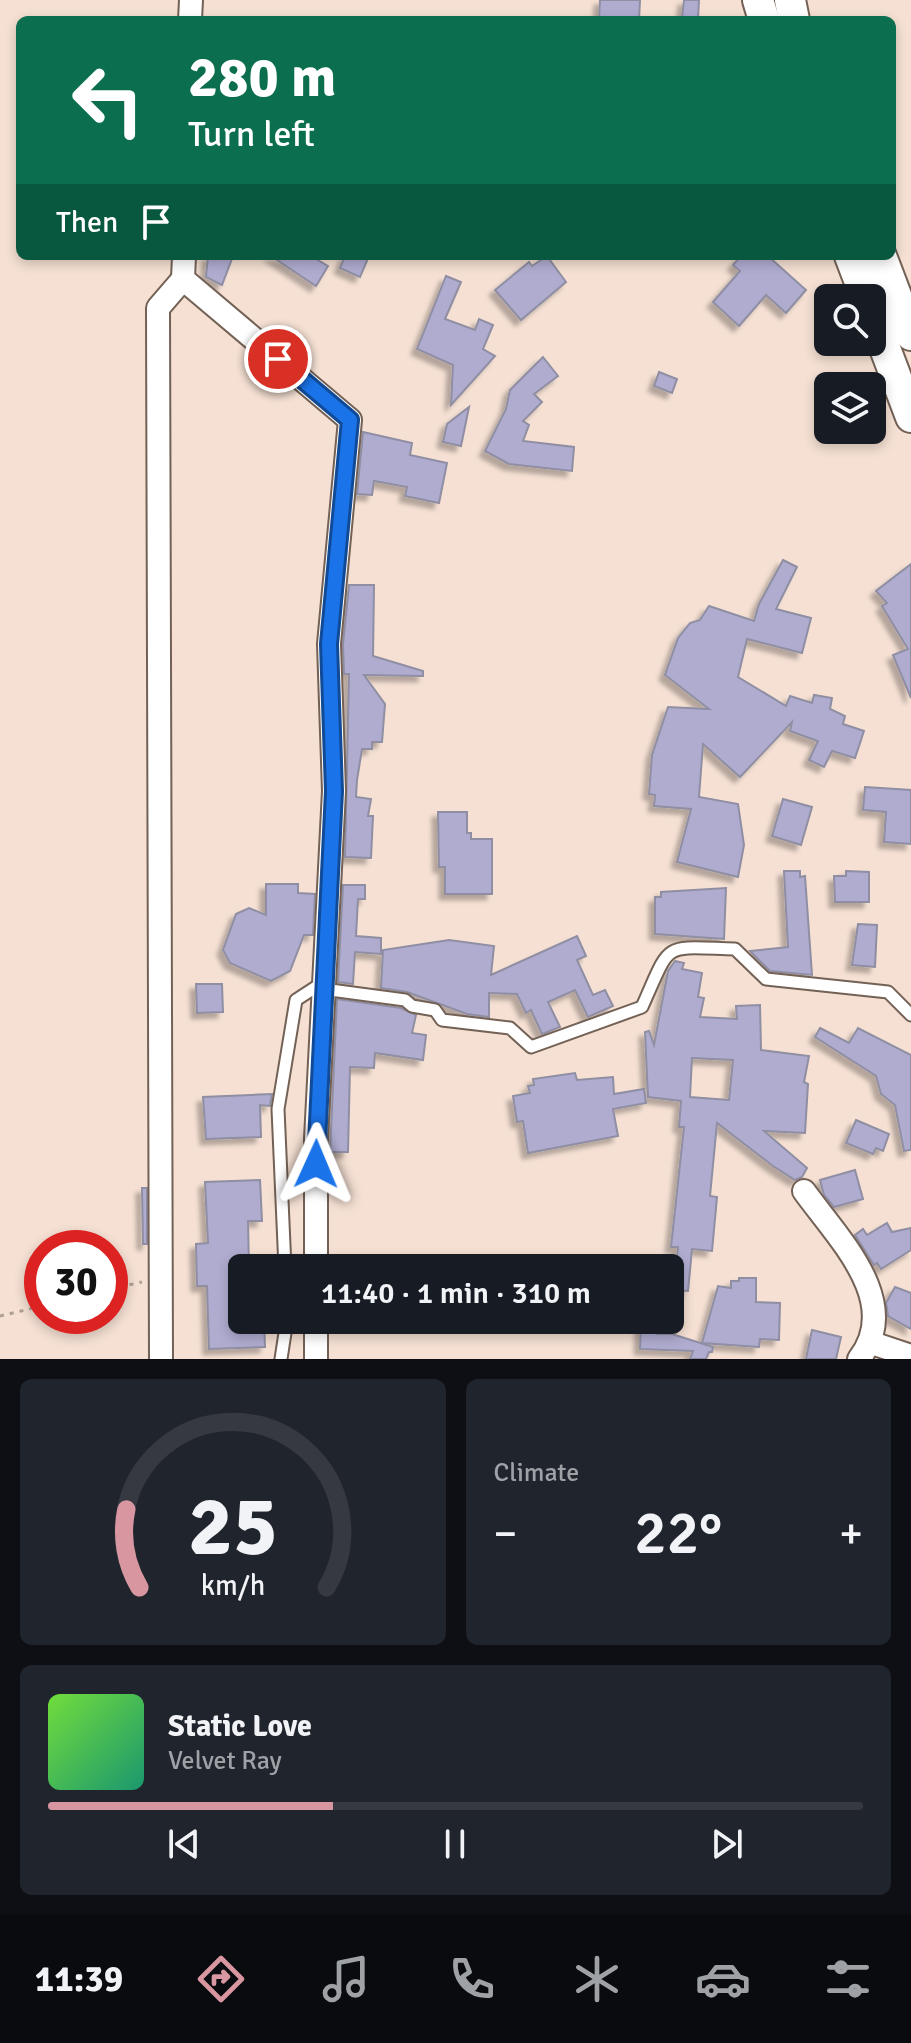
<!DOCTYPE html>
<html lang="en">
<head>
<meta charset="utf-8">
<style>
	body { margin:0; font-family:Signika,sans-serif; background:#20242c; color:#f1f3f6; height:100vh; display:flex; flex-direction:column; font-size:30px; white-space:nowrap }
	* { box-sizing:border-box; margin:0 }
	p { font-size:26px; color:#9ea1a6 }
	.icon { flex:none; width:44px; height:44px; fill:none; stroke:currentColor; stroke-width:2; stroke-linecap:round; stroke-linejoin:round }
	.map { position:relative; height:1359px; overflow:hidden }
	.drawer { display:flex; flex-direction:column; gap:20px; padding:20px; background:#0d0f14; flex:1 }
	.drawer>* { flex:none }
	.top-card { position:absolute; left:16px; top:16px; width:880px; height:244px; border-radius:12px; box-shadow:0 4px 12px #0003; background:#0b6e4f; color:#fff; overflow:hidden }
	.tools { position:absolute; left:814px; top:284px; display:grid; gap:16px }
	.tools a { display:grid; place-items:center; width:72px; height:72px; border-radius:12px; background:#171b24; box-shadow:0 4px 12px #0003; font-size:40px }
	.speed { position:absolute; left:24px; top:1230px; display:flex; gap:16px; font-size:40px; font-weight:700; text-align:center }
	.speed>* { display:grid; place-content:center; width:104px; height:104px; border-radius:50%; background:#171b24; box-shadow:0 4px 12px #0003; line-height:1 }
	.speed .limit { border:12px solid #d22; background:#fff; color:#111 }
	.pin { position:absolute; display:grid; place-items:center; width:68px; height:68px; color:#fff; margin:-34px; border:4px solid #fff; border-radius:50%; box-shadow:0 2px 8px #0007 }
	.me { position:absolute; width:88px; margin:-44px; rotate:1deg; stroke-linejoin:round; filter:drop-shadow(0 0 6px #0008) }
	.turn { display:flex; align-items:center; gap:28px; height:168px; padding:0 40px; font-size:36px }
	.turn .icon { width:104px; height:104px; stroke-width:2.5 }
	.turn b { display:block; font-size:56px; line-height:68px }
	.then { display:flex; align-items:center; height:76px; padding:0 40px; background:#0003; gap:16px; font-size:30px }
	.big { font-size:60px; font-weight:600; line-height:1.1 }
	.drawer .widget { flex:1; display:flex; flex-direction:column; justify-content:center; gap:12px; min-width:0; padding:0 28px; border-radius:12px; background:#20242c }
	.drawer .dial { align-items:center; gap:0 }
	.dial svg { height:208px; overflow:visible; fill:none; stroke:#363941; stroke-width:7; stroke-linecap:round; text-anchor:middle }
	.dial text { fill:#f1f3f6; stroke:none }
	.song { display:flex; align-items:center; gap:24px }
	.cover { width:96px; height:96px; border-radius:12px; background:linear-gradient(135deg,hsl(100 70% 55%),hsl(160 70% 35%)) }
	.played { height:8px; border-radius:4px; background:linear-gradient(90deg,#d796a0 35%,#363941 35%) }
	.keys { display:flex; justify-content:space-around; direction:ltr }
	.heat { display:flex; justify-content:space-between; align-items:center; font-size:44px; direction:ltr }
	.drawer .tiles { flex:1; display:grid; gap:20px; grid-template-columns:1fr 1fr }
	.widget:last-child { grid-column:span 2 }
	.trip { position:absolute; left:228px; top:1254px; width:456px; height:80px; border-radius:12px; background:#171b24; box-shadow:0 4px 12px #0003; font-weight:600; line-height:80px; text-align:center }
	.tabs { display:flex; height:128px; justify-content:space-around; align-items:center; background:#090b0e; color:#9ea1a6 }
	.tabs .icon { width:56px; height:56px }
	.tabs .on { color:#d796a0 }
	.tabs b { font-size:36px; color:#f1f3f6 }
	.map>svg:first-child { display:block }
	.building { fill:#afacd0; stroke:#8f8ea2; stroke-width:2; fill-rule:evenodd; filter:url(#shadow) }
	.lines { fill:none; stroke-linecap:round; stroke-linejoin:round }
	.lane-casing { stroke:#736155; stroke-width:15 }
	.street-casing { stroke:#736155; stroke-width:26 }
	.secondary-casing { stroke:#736155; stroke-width:34 }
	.path { stroke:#af9f95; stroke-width:3; stroke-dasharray:4 6; stroke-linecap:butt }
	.lane { stroke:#fff; stroke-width:11 }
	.street { stroke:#fff; stroke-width:22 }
	.secondary { stroke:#fff; stroke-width:30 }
	.route-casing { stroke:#114b97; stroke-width:20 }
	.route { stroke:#1a73e8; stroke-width:14 }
</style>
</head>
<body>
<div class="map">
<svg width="911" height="1359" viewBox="0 0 911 1359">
	<defs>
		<filter id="shadow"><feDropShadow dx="-5.5" dy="5.5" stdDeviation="2" flood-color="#0004"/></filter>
	</defs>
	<rect width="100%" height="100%" fill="#f5e0d3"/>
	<!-- building -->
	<g class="building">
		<polygon points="600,0 640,0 639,20 599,20"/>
		<polygon points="684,0 699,0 698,19 682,18"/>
		<polygon points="208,256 233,256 222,285 206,277"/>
		<polygon points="271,256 311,256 328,266 316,286"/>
		<polygon points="345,256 369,256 360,277 340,268"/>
		<polygon points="547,256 566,282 521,320 495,290 529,262 532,266"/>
		<polygon points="741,256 768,256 806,290 786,313 766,295 739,326 713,302 740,271 733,265"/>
		<polygon points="446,276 461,282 445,319 475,330 479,319 493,325 483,349 495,356 451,405 453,365 417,349"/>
		<polygon points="543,357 558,376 534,394 542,402 523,421 529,425 523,441 574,447 572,471 509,464 485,451 506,409 510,390"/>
		<polygon points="659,372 677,379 672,393 654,386"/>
		<polygon points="469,407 461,446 443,442 447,424"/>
		<polygon points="363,432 412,443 410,455 447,463 439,503 405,496 407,487 374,481 372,495 357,494"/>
		<polygon points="783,560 797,567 776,609 811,618 802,653 747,639 738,677 786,706 790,696 812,703 814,695 832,698 830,709 845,716 843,724 864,731 855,758 832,751 824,767 809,760 818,741 790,731 792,722 740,777 703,744 699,797 738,804 744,845 738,877 677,862 691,809 654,806 655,795 649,794 652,755 668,707 709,709 665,675 678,638 690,623 700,620 709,606 754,621 759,604"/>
		<polygon points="911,564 911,698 893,655 908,649 882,606 887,603 876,591"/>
		<polygon points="349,585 374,585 373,656 423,671 423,676 364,675 385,704 382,742 372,742 372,749 362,749 357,780 356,797 371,799 368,816 373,816 371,858 345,857 349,674 344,674 343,644"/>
		<polygon points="865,787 911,790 911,844 884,842 886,812 863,810"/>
		<polygon points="783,799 812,807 801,845 772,836"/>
		<polygon points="438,812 467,812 467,833 471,833 471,839 492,839 492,894 445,894 445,867 439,867"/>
		<polygon points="784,871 800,871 800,877 805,876 812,975 770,971 750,951 788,947"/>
		<polygon points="846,871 869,872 869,902 835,902 834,876 846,876"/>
		<polygon points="266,884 298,884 298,893 315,894 313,935 304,935 290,971 271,981 230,963 223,950 236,914 249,908 266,915"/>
		<polygon points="343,885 365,885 365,899 358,899 356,936 381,938 381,954 355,952 353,984 338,982"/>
		<polygon points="726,888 724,939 655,934 655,897 661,897 661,892"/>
		<polygon points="858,924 877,925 875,967 852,965"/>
		<polygon points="577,936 586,956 577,960 593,995 605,990 613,1006 588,1017 575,990 548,1002 560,1027 542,1034 531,1010 526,1013 517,994 489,993 489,1017 467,1014 407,992 381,988 383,950 449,940 494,946 491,975"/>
		<path d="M675,961L684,963L682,969L702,973L698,997L704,998L700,1017L737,1019L736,1006L760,1005L761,1050L809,1056L804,1082L808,1084L805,1133L764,1131L807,1168L802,1177L795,1180L773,1166L717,1123L710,1196L717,1197L712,1251L692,1249L688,1291L674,1290L678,1247H671L684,1127H679L681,1101L648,1097L645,1032L649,1031L654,1045L668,971ZM692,1058L733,1060L729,1100L690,1097Z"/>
		<polygon points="196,984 222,984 223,1012 197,1013"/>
		<polygon points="337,999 401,1008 416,1015 412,1033 426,1035 423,1060 375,1053 374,1068 350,1067 348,1152 330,1152"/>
		<polygon points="820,1028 849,1043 858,1028 911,1055 911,1150 904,1151 895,1105 881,1094 876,1076 815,1037"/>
		<polygon points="575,1073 577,1080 613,1077 614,1094 644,1089 646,1103 613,1109 618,1136 528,1153 523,1121 517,1122 513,1096 530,1093 528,1086 534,1085 533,1079"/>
		<polygon points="272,1094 270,1106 260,1105 261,1137 206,1139 203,1097"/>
		<polygon points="856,1120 889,1134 883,1151 876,1148 873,1154 846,1143"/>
		<polygon points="855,1170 863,1199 834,1207 824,1195 820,1180"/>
		<polygon points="260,1180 262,1221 248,1221 249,1268 242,1268 242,1320 264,1320 265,1347 209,1349 207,1286 197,1286 196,1244 208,1243 205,1182"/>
		<polygon points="142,1188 147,1188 147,1244 143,1244"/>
		<polygon points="887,1223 892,1232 911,1228 911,1250 881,1269 877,1263 874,1265 855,1235 863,1229 867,1235"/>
		<polygon points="739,1278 756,1278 756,1302 780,1303 779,1340 760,1339 759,1347 702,1343 718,1286 731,1288 731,1281 739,1281"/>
		<polygon points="895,1287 911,1293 911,1329 888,1316 886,1303"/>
		<polygon points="641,1320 658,1320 657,1334 672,1334 713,1347 712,1352 709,1352 706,1359 690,1359 693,1351 640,1349"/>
		<polygon points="812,1330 841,1337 836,1359 806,1359"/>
	</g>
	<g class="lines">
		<defs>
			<g id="lane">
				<path d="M323,989L405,1000L412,1006L435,1010L442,1020L510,1028L531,1047L642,1007C672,940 661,947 735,949L766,979L888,992L911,1015"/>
				<polyline points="285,1268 278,1109 296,1000 322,983"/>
				<polyline points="281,1359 287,1320"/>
			</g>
			<g id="street">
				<polyline points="190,20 191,0"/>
				<polyline points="184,256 183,279 350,420 329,644 334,791 316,1139 316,1268"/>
				<path d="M804,1191C837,1237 904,1302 859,1359"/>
				<polyline points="316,1320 316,1359"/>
				<polyline points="872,1343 911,1356"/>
				<polyline points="161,1359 158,308 183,279"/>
			</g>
			<g id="secondary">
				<polyline points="758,0 764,20"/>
				<polyline points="790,0 794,20"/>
				<polyline points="850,256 866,298"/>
				<polyline points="881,256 911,335"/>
				<polyline points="872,314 911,417"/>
			</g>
		</defs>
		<!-- lane casing -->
		<use href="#lane" class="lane-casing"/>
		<!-- street casing -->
		<use href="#street" class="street-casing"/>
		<!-- secondary casing -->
		<use href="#secondary" class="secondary-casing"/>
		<!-- path -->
		<g class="path">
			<polyline points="110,1289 142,1282"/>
			<polyline points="0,1316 42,1306"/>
		</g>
		<!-- lane -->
		<use href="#lane" class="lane"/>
		<!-- street -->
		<use href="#street" class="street"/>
		<!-- secondary -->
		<use href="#secondary" class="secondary"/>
	</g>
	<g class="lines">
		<defs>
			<polyline id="route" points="278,359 350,420 329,644 334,791 316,1164"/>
		</defs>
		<!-- route casing -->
		<use href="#route" class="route-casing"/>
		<!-- route -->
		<use href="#route" class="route"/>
	</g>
</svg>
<div class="tools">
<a><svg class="icon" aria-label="search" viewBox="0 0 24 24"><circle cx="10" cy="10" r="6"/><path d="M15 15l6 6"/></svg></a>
<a><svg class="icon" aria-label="layers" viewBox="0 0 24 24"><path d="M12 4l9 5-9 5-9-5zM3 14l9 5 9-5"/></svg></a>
</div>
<div class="speed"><div class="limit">30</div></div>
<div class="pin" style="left:278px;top:359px;background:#d93025"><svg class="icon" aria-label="arrive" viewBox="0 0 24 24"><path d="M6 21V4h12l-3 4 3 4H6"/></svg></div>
<svg class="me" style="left:316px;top:1164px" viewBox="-20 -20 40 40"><path d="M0-17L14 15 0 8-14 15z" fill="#1a73e8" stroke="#fff" stroke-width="4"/></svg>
<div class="trip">11:40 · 1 min · 310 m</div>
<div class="top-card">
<div class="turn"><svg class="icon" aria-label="left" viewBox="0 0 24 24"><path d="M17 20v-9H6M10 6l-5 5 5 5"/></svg><div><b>280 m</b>Turn left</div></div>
<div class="then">Then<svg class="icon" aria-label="arrive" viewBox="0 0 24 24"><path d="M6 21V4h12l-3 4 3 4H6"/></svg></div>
</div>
</div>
<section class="drawer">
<div class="tiles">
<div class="widget dial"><svg viewBox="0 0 100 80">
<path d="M14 69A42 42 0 1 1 86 69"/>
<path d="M14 69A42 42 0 0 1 9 39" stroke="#d796a0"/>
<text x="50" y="56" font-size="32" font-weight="700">25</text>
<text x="50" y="72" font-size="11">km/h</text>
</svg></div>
<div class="widget"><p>Climate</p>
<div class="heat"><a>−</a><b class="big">22°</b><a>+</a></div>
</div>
<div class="widget">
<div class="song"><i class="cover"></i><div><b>Static Love</b><p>Velvet Ray</p></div></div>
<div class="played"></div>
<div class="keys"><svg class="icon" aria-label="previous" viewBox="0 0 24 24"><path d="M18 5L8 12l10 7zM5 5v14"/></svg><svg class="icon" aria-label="pause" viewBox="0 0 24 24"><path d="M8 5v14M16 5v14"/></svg><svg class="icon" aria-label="next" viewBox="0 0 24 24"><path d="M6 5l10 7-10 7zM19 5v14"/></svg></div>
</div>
</div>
</section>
<nav class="tabs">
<b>11:39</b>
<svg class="icon on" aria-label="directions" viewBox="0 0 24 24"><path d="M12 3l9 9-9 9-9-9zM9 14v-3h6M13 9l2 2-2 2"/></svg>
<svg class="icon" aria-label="music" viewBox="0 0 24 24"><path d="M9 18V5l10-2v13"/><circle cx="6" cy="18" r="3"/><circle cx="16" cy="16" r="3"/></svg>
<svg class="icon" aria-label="phone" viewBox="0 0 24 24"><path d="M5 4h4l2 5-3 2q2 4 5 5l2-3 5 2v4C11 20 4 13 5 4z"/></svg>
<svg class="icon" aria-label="climate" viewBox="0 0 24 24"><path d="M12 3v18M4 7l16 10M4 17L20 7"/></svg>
<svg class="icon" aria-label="car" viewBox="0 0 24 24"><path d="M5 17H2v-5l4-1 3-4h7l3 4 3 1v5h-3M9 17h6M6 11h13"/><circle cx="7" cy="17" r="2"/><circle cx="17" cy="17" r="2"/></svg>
<svg class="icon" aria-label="filters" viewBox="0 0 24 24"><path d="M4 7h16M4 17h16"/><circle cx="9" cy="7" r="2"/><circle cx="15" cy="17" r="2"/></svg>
</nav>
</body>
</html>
